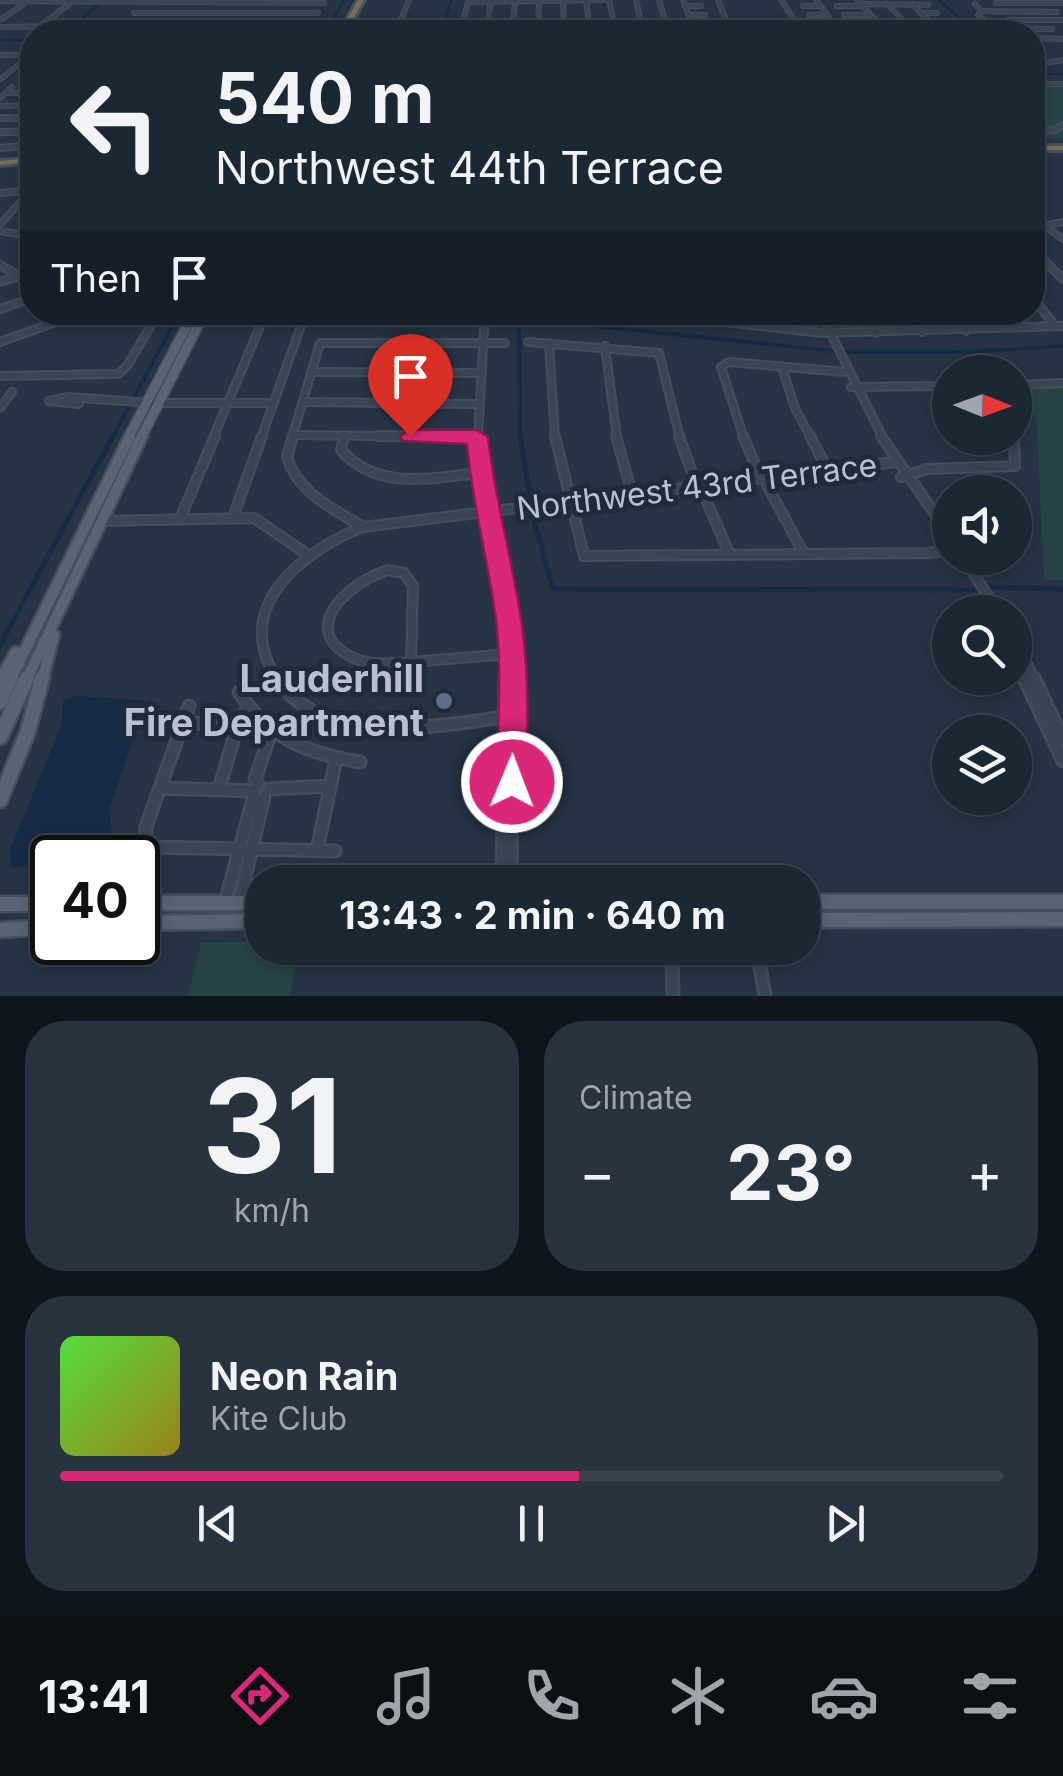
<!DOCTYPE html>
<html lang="en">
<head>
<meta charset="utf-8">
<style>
	body { margin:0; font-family:Inter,sans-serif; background:#293340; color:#f1f3f6; height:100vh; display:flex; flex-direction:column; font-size:38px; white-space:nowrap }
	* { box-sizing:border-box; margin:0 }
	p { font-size:32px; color:#a0a5ac }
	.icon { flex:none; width:55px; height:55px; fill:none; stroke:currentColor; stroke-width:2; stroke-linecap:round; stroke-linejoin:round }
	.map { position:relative; height:996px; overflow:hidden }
	.side { display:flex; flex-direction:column; gap:25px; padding:25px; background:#0f151d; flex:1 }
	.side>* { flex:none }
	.guide { position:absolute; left:20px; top:20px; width:1025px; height:305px; border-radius:40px; box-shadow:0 5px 15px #0003,0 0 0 2px #3a444f; background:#1c2734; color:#f1f3f6; overflow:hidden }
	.needle { width:65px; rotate:91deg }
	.buttons { position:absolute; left:932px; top:355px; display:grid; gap:20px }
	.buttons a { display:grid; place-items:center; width:100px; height:100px; border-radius:50%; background:#1c2734; box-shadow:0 5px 15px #0003,0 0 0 2px #3a444f; font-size:50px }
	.speed { position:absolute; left:30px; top:835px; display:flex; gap:20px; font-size:50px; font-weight:700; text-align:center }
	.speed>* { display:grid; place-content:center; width:130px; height:130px; border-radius:50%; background:#1c2734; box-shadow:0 5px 15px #0003,0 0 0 2px #3a444f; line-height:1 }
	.speed .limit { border:5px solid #111; border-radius:15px; background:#fff; color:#111 }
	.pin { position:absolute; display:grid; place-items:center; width:85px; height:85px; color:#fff; margin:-102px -42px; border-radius:50% 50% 50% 0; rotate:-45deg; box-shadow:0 0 10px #0007 }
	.pin .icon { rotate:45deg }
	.me { position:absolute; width:110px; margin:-55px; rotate:1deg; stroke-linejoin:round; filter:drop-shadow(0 0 8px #0008) }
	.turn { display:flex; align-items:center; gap:35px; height:210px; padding:0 30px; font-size:45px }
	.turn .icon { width:130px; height:130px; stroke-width:2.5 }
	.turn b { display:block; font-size:70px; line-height:85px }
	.then { display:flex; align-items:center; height:95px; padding:0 30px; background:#0003; gap:20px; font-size:38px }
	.big { font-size:75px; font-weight:700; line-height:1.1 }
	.side .widget { flex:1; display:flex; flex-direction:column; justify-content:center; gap:15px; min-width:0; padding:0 35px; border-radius:40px; background:#293340 }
	.side .dial { align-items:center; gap:0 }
	.dial b { font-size:130px; line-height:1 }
	.song { display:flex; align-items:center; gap:30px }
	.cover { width:120px; height:120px; border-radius:15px; background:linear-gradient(135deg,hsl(110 70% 55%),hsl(50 70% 35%)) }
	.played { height:10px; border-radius:5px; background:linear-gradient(90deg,#db2777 55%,#3a444f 55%) }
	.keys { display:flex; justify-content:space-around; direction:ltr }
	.heat { display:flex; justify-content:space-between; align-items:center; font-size:55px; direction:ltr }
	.side .tiles { flex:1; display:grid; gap:25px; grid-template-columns:1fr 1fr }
	.widget:last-child { grid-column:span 2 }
	.trip { position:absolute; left:245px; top:865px; width:575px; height:100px; border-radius:40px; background:#1c2734; box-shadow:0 5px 15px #0003,0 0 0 2px #3a444f; font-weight:700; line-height:100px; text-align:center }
	.tab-bar { display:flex; height:160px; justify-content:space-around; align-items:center; background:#0b1015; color:#a0a5ac }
	.tab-bar .icon { width:70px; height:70px }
	.tab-bar .active { color:#db2777 }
	.tab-bar b { font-size:45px; color:#f1f3f6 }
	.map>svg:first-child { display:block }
	.green { fill:#284346 }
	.water { fill:#182b44 }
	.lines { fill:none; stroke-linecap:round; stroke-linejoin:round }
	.canal-far2 { stroke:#182b44; stroke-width:2.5 }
	.canal-far1 { stroke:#182b44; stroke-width:4 }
	.canal { stroke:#182b44; stroke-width:5 }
	.minor-far4-casing { stroke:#444f5e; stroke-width:6 }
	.minor-far3-casing { stroke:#444f5e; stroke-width:8 }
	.minor-far2-casing { stroke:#444f5e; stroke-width:10 }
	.minor-far1-casing { stroke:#444f5e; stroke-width:12 }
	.minor-casing { stroke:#444f5e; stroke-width:15 }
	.major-far2-casing { stroke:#444f5e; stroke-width:12 }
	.major-far1-casing { stroke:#444f5e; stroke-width:15 }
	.major-casing { stroke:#444f5e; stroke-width:19 }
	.highway-casing { stroke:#45515f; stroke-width:6 }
	.minor-far4 { stroke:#3b4654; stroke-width:4 }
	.minor-far3 { stroke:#3b4654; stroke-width:5 }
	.minor-far2 { stroke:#3b4654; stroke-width:6 }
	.minor-far1 { stroke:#3b4654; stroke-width:8 }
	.minor { stroke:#3b4654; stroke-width:10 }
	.major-far2 { stroke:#596574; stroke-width:9 }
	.major-far1 { stroke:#596574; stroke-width:10 }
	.major { stroke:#596574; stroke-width:14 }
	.highway { fill:#7b6d58; fill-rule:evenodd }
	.route { fill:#db2777; stroke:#8e194d; stroke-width:2.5 }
	.service-dot { fill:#5c6f8a; stroke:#1f2b3a; stroke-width:4 }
	.labels { text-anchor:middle; stroke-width:10; stroke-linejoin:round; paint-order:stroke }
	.street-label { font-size:32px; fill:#b9c1ce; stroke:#1f2b3a }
	.near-poi-label { font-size:38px; font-weight:bold; fill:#b9c1ce; stroke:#1f2b3a; text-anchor:end }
</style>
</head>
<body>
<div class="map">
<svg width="1063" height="996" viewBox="0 0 1063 996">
	<rect width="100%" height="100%" fill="#263445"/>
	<!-- green -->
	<g class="green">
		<polygon points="1032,86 1063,86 1063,138 1033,138"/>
		<polygon points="1063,386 1063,580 1044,580 1037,428 1034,414 1017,389"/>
		<polygon points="262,941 262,948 299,948 290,996 188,996 201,943"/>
	</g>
	<!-- water -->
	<polygon class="water" points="75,696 143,700 145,705 109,810 115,857 52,858 52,868 11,867 10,850 62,723 63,701"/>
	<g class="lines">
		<!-- canal-far2 -->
		<g class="canal-far2">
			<polyline points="939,0 975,32"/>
			<polyline points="73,26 103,1"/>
			<polyline points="443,27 451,0"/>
			<polyline points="326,32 344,0"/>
			<polyline points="337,32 355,0"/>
			<polyline points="0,40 32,40"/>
			<polyline points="1032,74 1063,74"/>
			<polyline points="0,84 32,58"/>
			<polyline points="0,159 32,156"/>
		</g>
		<!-- canal-far1 -->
		<g class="canal-far1">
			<polyline points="321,312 322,318 332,322 576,324 843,352 967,352 1063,346"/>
			<polyline points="519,323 520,438"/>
			<polyline points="112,438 180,312"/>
		</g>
		<!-- canal -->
		<g class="canal">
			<polyline points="520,436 534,520 553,589 973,590"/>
			<polyline points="990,587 1063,589"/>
			<polyline points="0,645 113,436"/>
		</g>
		<defs>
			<g id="minor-far4">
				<polyline points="609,0 616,32"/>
				<polyline points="636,0 643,32"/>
				<polyline points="659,0 669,32"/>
				<polyline points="683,0 695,32"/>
				<polyline points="718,0 731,32"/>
				<polyline points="781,0 803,32"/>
				<polyline points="816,0 840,32"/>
				<polyline points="857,0 887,32"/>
				<polyline points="0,1 324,3"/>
				<polyline points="586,1 590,32"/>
				<polyline points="563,2 564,32"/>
				<polyline points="996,3 1063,3"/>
				<polyline points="861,4 928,5"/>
				<polyline points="887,4 914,32"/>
				<polyline points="912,4 940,32"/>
				<polyline points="975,4 982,11 978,15 998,32"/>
				<polyline points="685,6 701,6"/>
				<polyline points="803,6 820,6"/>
				<polyline points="837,6 862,6"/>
				<polyline points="982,11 1057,12"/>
				<polyline points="134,13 318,13"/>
				<polyline points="921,13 937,13"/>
				<polyline points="689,15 705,15"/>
				<polyline points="809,15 827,15"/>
				<polyline points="844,15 870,15"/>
				<polyline points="0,20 25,3"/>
				<polyline points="1008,20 1063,20"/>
				<polyline points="354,22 400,22 409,0"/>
				<polyline points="930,22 946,22"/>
				<polyline points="816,24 834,25"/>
				<polyline points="692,25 709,25"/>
				<polyline points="852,25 882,24"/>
				<polyline points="40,26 72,2"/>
				<polyline points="0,27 312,23"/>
				<polyline points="1017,29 1052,29"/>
				<polyline points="460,32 468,2 607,0"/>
				<polyline points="478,32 487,25 491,0"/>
				<polyline points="512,32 515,2"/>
				<polyline points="538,32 539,2"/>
				<polyline points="887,32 955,31"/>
				<polyline points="1032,38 1063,39"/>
				<polyline points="0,55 30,55"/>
				<polyline points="1032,65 1063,60"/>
				<polyline points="0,80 32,54"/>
				<polyline points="1032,84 1063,84"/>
				<polyline points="5,93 32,93"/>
				<polyline points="0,98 12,87"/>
				<polyline points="0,106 32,105"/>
			</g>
			<g id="minor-far3">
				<polyline points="0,118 32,118"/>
				<polyline points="1032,130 1055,130 1063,125"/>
				<polyline points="0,132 32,132"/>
				<polyline points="0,148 23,146 32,138"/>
				<polyline points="0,193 30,190"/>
				<polyline points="0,224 32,190"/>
				<polyline points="1046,227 1063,239"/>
				<polyline points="1032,228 1063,222"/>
				<polyline points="0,231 32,237"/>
				<polyline points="1032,249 1036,253"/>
			</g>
			<g id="minor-far2">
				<polyline points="1033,250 1063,279"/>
				<polyline points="0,265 19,276 32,291"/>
				<polyline points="0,282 32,272"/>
				<polyline points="1032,296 1055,326"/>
				<polyline points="0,309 32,298"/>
				<polyline points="644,312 669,315"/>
				<polyline points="820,312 883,438"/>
				<polyline points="867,312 876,333"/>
				<polyline points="911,312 922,332"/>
				<polyline points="955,312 966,331"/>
				<polyline points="999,312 1010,328"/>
				<polyline points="664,315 822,333 1063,326"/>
				<polyline points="0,342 83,312"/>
				<polyline points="528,342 659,353 680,438"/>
				<polyline points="549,343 555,438"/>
				<polyline points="605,346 617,438"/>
				<polyline points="782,367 795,408 811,438"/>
				<polyline points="313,372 480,373"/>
				<polyline points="0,376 118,374 127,366 159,312"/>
				<polyline points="1015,385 1063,383"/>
				<polyline points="851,387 950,386"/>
				<polyline points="49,401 69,397 150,403"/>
				<polyline points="50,401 79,404"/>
				<polyline points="303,402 477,404"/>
				<polyline points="159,403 274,403"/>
				<polyline points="0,408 12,392"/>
				<polyline points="292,435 477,437"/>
				<polyline points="213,438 266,312"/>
				<polyline points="261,438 306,312"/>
				<polyline points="292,438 320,343 505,343"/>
				<polyline points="478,438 485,312"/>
				<polyline points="744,438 721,367 729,362 844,372"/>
			</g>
			<g id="minor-far1">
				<path d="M293,436L287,457C298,493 332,508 363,527"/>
				<path d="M344,436L341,450C377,491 430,478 479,473"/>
				<polyline points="378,436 477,437"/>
				<path d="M478,436C480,519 512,599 512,681"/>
				<polyline points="555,436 584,556 930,553 950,549"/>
				<polyline points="616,436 632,494"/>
				<polyline points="679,436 697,487"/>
				<polyline points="743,436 761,478"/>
				<polyline points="810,436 828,470"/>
				<polyline points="881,436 950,536"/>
				<polyline points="901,477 927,469 1015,466 1014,442"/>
				<polyline points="767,485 804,554"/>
				<polyline points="703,493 730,555"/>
				<polyline points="233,517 262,436"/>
				<polyline points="180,519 215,436"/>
				<polyline points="99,521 254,518 307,554"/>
				<polyline points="963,558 999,612"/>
				<path d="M388,570L404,573L413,586L411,662C394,663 373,666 356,659C294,632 348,582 388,570Z"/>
				<polyline points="1015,639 1035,681"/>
				<polyline points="1015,660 1025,681"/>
				<polyline points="411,662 509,654"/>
				<path d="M278,681C229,608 302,551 363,527L895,462"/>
				<polyline points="505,681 505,659 509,654"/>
			</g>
			<g id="minor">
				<path d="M276,678C324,751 440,725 513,716"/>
				<polyline points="1024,678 1063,761"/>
				<polyline points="1034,678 1063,739"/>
				<path d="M239,692C267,738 309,754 360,762"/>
				<polyline points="189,706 146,827 145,843 151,847 335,851"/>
				<polyline points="183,723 238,724"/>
				<polyline points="258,784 255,779 271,732"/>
				<polyline points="160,788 253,791"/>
				<polyline points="219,789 238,724 247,709"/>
				<polyline points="269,789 330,786"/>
				<polyline points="317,850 336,759"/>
				<polyline points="502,882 505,678"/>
				<polyline points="511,882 512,678"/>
				<polyline points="225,902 254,796"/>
				<polyline points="239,903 264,797"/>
				<polyline points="672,948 673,996"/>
				<polyline points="757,948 765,996"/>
			</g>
			<g id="major-far2">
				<polyline points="128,438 194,312"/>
				<polyline points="141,438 205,312"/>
			</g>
			<g id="major-far1">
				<polyline points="0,680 16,652"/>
				<polyline points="10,681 130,436"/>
				<polyline points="26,681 142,436"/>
				<polyline points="42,681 54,635"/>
			</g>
			<g id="major">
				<polyline points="0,702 11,678"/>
				<polyline points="0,737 27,678"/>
				<polyline points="0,800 28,731 42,678"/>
				<polyline points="802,902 1063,902"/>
				<polyline points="138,903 262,903"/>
				<polyline points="0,904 52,904"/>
				<polyline points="802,920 1063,919"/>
				<polyline points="138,923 262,921"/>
				<polyline points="0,930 52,927"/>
			</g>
			<g id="highway">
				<polygon points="358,0 364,0 346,32 340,32"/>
				<rect x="1032" y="146" width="31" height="4"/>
				<polygon points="32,158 32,162 0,165 0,161"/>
			</g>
		</defs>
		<!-- minor-far4 casing -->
		<use href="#minor-far4" class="minor-far4-casing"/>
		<!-- minor-far3 casing -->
		<use href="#minor-far3" class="minor-far3-casing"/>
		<!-- minor-far2 casing -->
		<use href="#minor-far2" class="minor-far2-casing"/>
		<!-- minor-far1 casing -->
		<use href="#minor-far1" class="minor-far1-casing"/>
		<!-- minor casing -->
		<use href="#minor" class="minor-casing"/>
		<!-- major-far2 casing -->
		<use href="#major-far2" class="major-far2-casing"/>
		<!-- major-far1 casing -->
		<use href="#major-far1" class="major-far1-casing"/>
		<!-- major casing -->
		<use href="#major" class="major-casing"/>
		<!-- highway casing -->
		<use href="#highway" class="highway-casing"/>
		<!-- minor-far4 -->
		<use href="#minor-far4" class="minor-far4"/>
		<!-- minor-far3 -->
		<use href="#minor-far3" class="minor-far3"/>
		<!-- minor-far2 -->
		<use href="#minor-far2" class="minor-far2"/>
		<!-- minor-far1 -->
		<use href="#minor-far1" class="minor-far1"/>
		<!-- minor -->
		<use href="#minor" class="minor"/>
		<!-- major-far2 -->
		<use href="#major-far2" class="major-far2"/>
		<!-- major-far1 -->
		<use href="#major-far1" class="major-far1"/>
		<!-- major -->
		<use href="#major" class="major"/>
		<!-- highway -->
		<use href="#highway" class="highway"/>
	</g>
	<!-- route -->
	<path class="route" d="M410,430H477L488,437C495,499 512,558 521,619C530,673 527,728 527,782L522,792L512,796L501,792L496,782C498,728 502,673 496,619C488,560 472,503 467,444L403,441L400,436Z"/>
	<!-- markers -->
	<circle class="service-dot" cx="444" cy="701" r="10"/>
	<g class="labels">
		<!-- street labels -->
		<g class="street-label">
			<text transform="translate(697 487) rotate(-7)" y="11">Northwest 43rd Terrace</text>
		</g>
		<!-- near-poi labels -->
		<g class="near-poi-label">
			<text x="424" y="692">Lauderhill<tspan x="424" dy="44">Fire Department</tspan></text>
		</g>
	</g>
</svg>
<div class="buttons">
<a><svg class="needle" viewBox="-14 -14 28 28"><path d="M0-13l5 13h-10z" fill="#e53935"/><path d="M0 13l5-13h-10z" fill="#a0a5ac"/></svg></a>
<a><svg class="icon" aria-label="sound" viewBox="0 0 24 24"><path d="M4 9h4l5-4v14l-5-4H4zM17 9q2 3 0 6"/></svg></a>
<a><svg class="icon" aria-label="search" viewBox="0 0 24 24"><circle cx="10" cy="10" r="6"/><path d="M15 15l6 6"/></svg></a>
<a><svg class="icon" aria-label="layers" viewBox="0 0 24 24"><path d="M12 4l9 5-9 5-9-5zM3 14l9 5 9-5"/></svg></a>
</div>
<div class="speed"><div class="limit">40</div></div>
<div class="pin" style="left:410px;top:436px;background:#d93025"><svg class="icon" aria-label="arrive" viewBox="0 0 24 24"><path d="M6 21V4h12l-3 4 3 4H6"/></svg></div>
<svg class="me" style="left:512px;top:782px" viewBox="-20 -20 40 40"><circle r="17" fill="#db2777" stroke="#fff" stroke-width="3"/><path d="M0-11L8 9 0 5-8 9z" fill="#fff"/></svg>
<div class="trip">13:43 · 2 min · 640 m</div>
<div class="guide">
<div class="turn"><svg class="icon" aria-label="left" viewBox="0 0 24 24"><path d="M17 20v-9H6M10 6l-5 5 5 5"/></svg><div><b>540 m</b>Northwest 44th Terrace</div></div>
<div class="then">Then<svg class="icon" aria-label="arrive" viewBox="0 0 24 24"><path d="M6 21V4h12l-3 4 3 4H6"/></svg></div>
</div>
</div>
<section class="side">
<div class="tiles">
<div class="widget dial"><b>31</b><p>km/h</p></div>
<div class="widget"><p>Climate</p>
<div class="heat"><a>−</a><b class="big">23°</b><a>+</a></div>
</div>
<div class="widget">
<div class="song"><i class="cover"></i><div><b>Neon Rain</b><p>Kite Club</p></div></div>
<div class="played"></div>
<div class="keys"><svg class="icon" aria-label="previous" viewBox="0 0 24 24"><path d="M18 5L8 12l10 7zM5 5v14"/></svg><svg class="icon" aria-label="pause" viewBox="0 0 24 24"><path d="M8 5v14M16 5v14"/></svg><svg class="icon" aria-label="next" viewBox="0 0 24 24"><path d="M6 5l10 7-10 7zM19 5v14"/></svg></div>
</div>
</div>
</section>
<nav class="tab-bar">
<b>13:41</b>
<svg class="icon active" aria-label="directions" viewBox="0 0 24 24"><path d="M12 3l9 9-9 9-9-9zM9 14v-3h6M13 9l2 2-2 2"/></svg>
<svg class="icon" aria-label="music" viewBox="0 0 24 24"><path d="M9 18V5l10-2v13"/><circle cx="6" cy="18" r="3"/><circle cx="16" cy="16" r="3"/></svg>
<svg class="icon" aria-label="phone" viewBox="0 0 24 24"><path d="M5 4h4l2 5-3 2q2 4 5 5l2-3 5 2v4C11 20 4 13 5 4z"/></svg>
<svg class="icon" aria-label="climate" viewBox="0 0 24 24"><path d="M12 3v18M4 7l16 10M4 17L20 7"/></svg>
<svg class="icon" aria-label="car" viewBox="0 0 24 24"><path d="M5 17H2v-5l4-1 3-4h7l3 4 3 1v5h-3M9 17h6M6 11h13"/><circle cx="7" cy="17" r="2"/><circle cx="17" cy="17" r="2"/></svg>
<svg class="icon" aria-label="filters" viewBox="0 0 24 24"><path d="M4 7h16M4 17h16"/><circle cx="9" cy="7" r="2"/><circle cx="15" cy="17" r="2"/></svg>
</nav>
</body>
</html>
